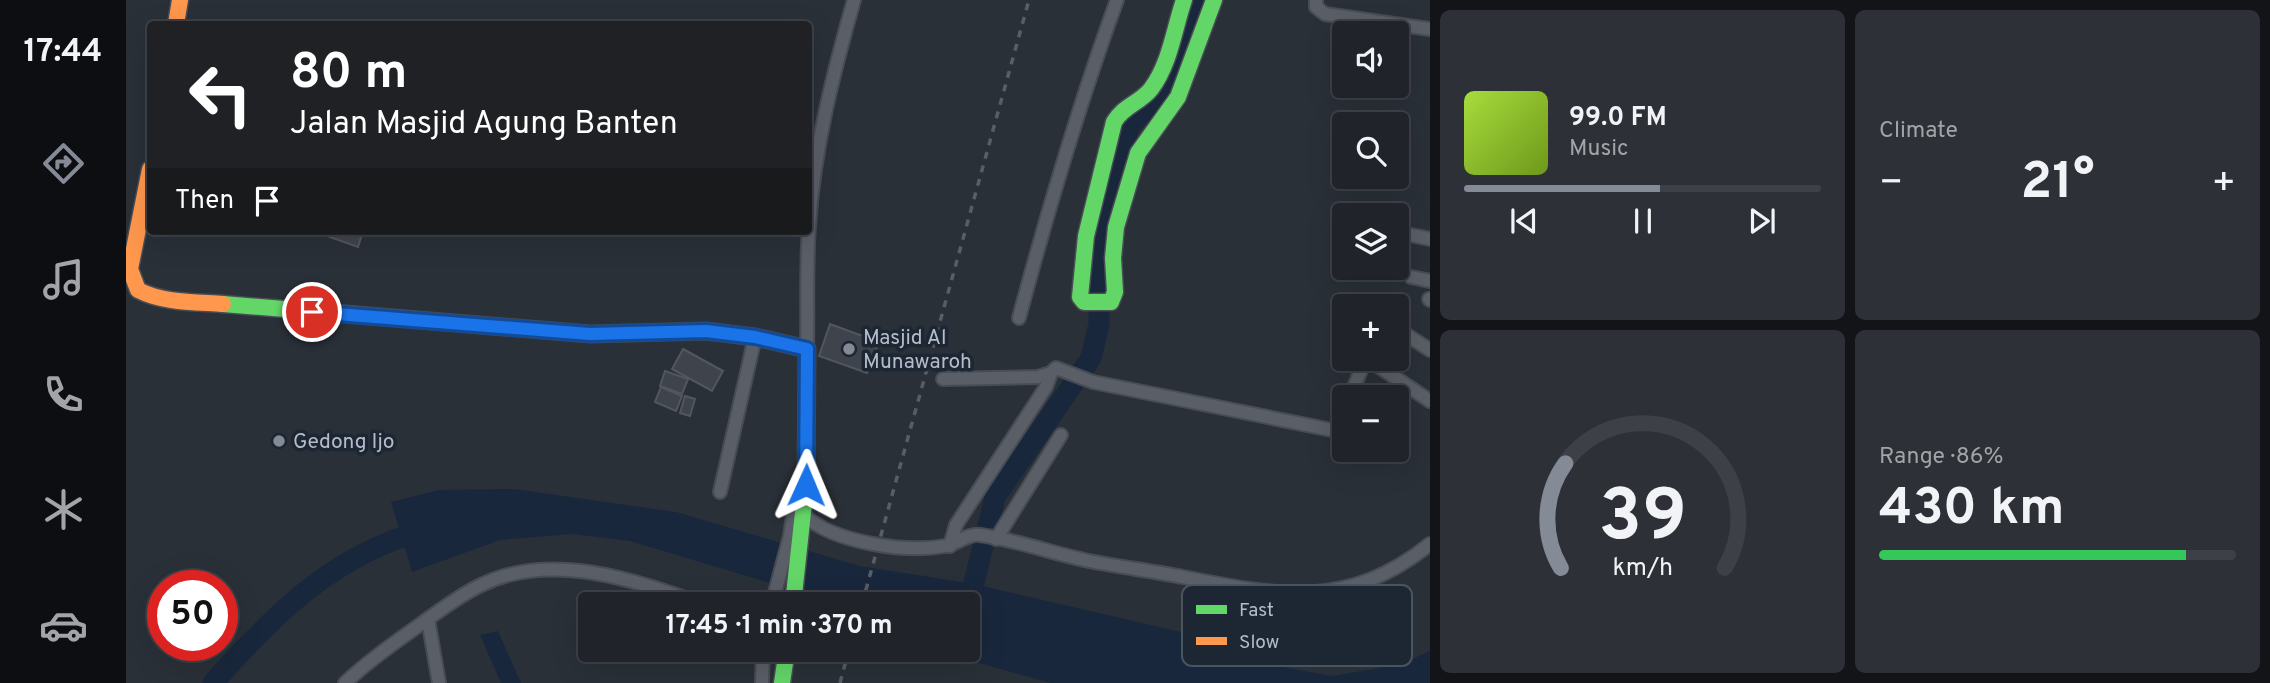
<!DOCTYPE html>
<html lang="en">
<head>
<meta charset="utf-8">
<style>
	body { margin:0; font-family:Overpass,sans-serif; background:#2d3036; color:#f1f3f6; height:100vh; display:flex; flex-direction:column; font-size:26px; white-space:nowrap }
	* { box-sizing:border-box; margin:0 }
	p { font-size:23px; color:#a2a4a8 }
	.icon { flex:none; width:38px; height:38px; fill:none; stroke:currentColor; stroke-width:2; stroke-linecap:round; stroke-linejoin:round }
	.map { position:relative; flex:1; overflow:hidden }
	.side { display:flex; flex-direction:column; gap:10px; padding:10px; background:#121417; width:840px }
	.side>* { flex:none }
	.top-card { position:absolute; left:21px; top:21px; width:665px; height:214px; border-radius:7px; box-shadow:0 7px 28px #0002,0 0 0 2px #3d4147; background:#202124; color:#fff; overflow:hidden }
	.controls { position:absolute; left:1206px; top:21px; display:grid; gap:14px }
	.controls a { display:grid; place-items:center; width:77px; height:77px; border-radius:7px; background:#20242a; box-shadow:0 7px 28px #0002,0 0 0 2px #3d4147; font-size:35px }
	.speed { position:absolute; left:21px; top:570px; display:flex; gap:14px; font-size:35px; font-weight:700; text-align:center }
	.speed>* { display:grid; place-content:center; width:91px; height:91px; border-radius:50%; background:#20242a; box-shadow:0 7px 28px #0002,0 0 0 2px #3d4147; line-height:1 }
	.speed .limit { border:10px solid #d22; background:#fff; color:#111 }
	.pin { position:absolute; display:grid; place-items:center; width:60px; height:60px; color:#fff; margin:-30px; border:4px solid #fff; border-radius:50%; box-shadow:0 2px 7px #0007 }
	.me { position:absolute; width:77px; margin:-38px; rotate:1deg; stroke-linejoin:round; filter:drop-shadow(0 0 5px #0008) }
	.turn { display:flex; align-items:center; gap:24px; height:147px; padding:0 28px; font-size:32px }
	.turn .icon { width:91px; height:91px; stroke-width:2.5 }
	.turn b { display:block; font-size:49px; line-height:60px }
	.then { display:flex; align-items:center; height:66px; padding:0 28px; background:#0003; gap:14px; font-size:26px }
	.big { font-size:52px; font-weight:700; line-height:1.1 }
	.side .tile { flex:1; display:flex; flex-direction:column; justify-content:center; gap:10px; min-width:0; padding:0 24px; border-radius:10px; background:#2d3036 }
	.side .dial { align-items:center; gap:0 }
	.dial svg { height:182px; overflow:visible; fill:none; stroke:#3d4147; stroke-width:7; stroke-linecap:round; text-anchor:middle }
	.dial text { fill:#f1f3f6; stroke:none }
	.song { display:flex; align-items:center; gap:21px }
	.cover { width:84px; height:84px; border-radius:10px; background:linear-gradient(135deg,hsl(80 70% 55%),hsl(80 70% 35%)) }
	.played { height:7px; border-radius:4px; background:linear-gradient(90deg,#848b96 55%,#3d4147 55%) }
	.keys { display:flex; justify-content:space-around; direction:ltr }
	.heat { display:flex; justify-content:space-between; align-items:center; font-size:38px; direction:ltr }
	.charge { height:10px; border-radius:5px; background:linear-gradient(90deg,#34c759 86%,#3d4147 0) }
	.side .tiles { flex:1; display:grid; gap:10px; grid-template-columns:repeat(2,1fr) }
	.trip { position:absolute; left:452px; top:592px; width:402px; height:70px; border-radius:7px; background:#20242a; box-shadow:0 7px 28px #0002,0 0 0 2px #3d4147; font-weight:700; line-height:70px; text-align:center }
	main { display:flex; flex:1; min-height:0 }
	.tabs { display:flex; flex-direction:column; width:126px; justify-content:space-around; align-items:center; background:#0d0e11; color:#a2a4a8 }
	.tabs .icon { width:49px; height:49px }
	.tabs .on { color:#848b96 }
	.tabs b { font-size:32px; color:#f1f3f6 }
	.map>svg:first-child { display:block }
	.water { fill:#19273c }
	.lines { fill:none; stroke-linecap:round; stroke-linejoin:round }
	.river { stroke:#19273c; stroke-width:21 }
	.building { fill:#3f444c; stroke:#52575f; stroke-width:2 }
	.street-casing { stroke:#484c55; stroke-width:16 }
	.fast-casing { stroke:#484c55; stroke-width:19 }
	.slow-casing { stroke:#484c55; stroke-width:19 }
	.street { stroke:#5a5e66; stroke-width:12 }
	.fast { stroke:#63d668; stroke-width:16 }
	.slow { stroke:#ff974d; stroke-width:16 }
	.rail { stroke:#595d64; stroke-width:3.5; stroke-dasharray:7 7; stroke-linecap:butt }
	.route-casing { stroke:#114b97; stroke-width:18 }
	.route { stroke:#1a73e8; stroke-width:12 }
	.poi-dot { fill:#848b96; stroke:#1d2633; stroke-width:2.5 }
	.labels { text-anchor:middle; stroke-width:7; stroke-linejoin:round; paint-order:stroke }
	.poi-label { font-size:21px; fill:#b4bcc9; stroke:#1d2633; text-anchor:start }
	.key { fill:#1d2633; stroke:#4a5360; stroke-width:2 }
	.key-label { font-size:19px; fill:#b4bcc9 }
</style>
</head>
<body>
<main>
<nav class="tabs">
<b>17:44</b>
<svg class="icon on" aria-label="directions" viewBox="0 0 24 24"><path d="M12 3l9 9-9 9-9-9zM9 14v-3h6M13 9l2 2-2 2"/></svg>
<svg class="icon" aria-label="music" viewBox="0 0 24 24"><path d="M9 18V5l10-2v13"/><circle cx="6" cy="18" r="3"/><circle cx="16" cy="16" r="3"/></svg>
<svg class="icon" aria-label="phone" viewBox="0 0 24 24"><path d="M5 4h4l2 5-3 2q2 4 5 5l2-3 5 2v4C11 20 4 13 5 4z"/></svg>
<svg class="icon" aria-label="climate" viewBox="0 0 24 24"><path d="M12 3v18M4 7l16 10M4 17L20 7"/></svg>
<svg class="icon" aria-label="car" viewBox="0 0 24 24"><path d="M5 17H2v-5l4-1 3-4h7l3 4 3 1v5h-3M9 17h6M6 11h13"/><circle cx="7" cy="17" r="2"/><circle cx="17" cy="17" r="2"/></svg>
</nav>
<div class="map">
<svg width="1304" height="683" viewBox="0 0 1304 683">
	<rect width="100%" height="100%" fill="#2a3038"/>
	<!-- water -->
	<g class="water">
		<polygon points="389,489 550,512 734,566 848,584 1059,633 1125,661 1206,676 1276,664 1304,651 1304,683 924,683 811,651 842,649 842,604 714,604 504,541 446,534 374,540 286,572 265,502 313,490"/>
		<polygon points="372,631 395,683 375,683 354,635"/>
	</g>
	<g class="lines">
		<!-- river -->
		<g class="river">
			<polyline points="842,607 869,497 965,358 973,324 974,235 1003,127 1040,86 1070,0"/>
			<path d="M87,683C148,614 210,552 303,529"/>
		</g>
	</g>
	<!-- building -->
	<g class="building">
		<polygon points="187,231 237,231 232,247"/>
		<polygon points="704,324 753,342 741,373 693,356"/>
		<polygon points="557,349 597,371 586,391 546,369"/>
		<polygon points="539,371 562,379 556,394 534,386"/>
		<polygon points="535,387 556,396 550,411 529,402"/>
		<polygon points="559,396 569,399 564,416 554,413"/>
	</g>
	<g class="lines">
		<defs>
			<g id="street">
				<polyline points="1190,0 1190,7 1199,14 1304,29"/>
				<polyline points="1270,232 1304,239"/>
				<polyline points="1285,277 1304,281"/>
				<polyline points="1303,299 1304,300"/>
				<path d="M893,318C922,210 953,104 991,0"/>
				<polyline points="1270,328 1304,350"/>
				<path d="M681,349C682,308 680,266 683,226C688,148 707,74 728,0"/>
				<polyline points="817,379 912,377 925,373 930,368 967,382 1206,430 1212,430 1218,414"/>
				<polyline points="1224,397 1239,360 1246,362 1304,401"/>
				<polyline points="594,492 629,337"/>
				<path d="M678,515C708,543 780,553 819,546C831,544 842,533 854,535C890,540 926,553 963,561C994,567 1026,571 1057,577C1152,596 1222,610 1304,544"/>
				<polyline points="870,539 935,435"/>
				<polyline points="824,546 830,525 920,387 925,373"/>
				<polyline points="646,604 664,536 671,489"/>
				<polyline points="302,619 313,683"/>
				<path d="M219,683C242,661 269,642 295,624C314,610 333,596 353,586C423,550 508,580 576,604"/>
				<polyline points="636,683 637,649"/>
			</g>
			<g id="fast">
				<path d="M1058,0C1048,29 1044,64 1025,89C1014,103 997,106 988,122L960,236L954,297L958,302H985L989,292L987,258L990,227L1012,153L1052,97L1088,0"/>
				<polyline points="97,304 464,334 580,331 629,337 681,349 680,485 667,604"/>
				<polyline points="656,683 661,649"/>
			</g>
			<g id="slow">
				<polyline points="50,24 54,0"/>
				<path d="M24,169L4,269L12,290C37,303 69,302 97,304"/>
			</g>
		</defs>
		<!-- street casing -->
		<use href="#street" class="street-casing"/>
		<!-- fast casing -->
		<use href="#fast" class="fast-casing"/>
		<!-- slow casing -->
		<use href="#slow" class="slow-casing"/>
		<!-- street -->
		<use href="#street" class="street"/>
		<!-- fast -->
		<use href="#fast" class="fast"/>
		<!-- slow -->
		<use href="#slow" class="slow"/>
		<!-- rail -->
		<g class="rail">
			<polyline points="736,604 903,0"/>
			<polyline points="714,683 723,649"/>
		</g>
	</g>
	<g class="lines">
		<defs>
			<polyline id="route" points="186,312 464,334 580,331 629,337 681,349 680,485"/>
		</defs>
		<!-- route casing -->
		<use href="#route" class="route-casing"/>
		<!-- route -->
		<use href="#route" class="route"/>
	</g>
	<!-- markers -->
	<g class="poi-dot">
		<circle cx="723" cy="349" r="7"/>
		<circle cx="153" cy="441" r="7"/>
	</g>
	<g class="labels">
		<!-- poi labels -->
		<g class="poi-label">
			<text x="737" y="344">Masjid Al<tspan x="737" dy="24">Munawaroh</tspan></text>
			<text x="167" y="448">Gedong Ijo</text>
		</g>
	</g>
	<!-- legend -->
	<rect x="1056" y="585" width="230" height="81" rx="10" class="key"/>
	<rect x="1070" y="605" width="31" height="9" fill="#63d668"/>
	<rect x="1070" y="637" width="31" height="8" fill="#ff974d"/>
	<g class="key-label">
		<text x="1113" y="616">Fast</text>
		<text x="1113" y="648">Slow</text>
	</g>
</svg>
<div class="controls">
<a><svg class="icon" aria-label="sound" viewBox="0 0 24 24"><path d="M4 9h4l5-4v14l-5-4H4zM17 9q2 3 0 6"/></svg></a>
<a><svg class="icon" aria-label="search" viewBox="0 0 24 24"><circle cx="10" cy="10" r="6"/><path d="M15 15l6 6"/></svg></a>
<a><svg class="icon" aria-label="layers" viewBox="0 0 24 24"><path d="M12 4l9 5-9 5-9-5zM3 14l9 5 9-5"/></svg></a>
<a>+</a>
<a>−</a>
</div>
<div class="speed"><div class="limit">50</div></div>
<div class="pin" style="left:186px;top:312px;background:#d93025"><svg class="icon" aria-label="arrive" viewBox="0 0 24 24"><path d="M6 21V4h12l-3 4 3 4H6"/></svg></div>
<svg class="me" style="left:680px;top:485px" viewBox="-20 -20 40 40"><path d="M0-17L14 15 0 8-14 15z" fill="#1a73e8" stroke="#fff" stroke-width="4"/></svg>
<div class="trip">17:45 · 1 min · 370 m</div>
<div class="top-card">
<div class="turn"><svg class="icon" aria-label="left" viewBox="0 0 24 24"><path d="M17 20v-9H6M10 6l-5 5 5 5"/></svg><div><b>80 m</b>Jalan Masjid Agung Banten</div></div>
<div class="then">Then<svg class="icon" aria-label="arrive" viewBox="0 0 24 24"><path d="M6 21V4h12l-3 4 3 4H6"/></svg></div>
</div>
</div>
<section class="side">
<div class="tiles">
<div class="tile">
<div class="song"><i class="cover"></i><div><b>99.0 FM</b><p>Music</p></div></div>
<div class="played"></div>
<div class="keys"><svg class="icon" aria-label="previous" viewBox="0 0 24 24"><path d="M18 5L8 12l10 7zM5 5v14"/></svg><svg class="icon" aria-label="pause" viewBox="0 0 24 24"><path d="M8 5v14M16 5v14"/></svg><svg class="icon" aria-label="next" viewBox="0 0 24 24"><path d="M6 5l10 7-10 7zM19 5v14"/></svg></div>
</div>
<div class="tile"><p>Climate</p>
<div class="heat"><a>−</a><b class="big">21°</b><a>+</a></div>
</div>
<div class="tile dial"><svg viewBox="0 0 100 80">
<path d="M14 69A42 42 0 1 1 86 69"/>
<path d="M14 69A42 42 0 0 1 16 23" stroke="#848b96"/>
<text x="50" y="56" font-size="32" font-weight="700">39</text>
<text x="50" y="72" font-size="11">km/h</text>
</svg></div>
<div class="tile"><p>Range · 86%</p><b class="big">430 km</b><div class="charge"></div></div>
</div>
</section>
</main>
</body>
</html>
